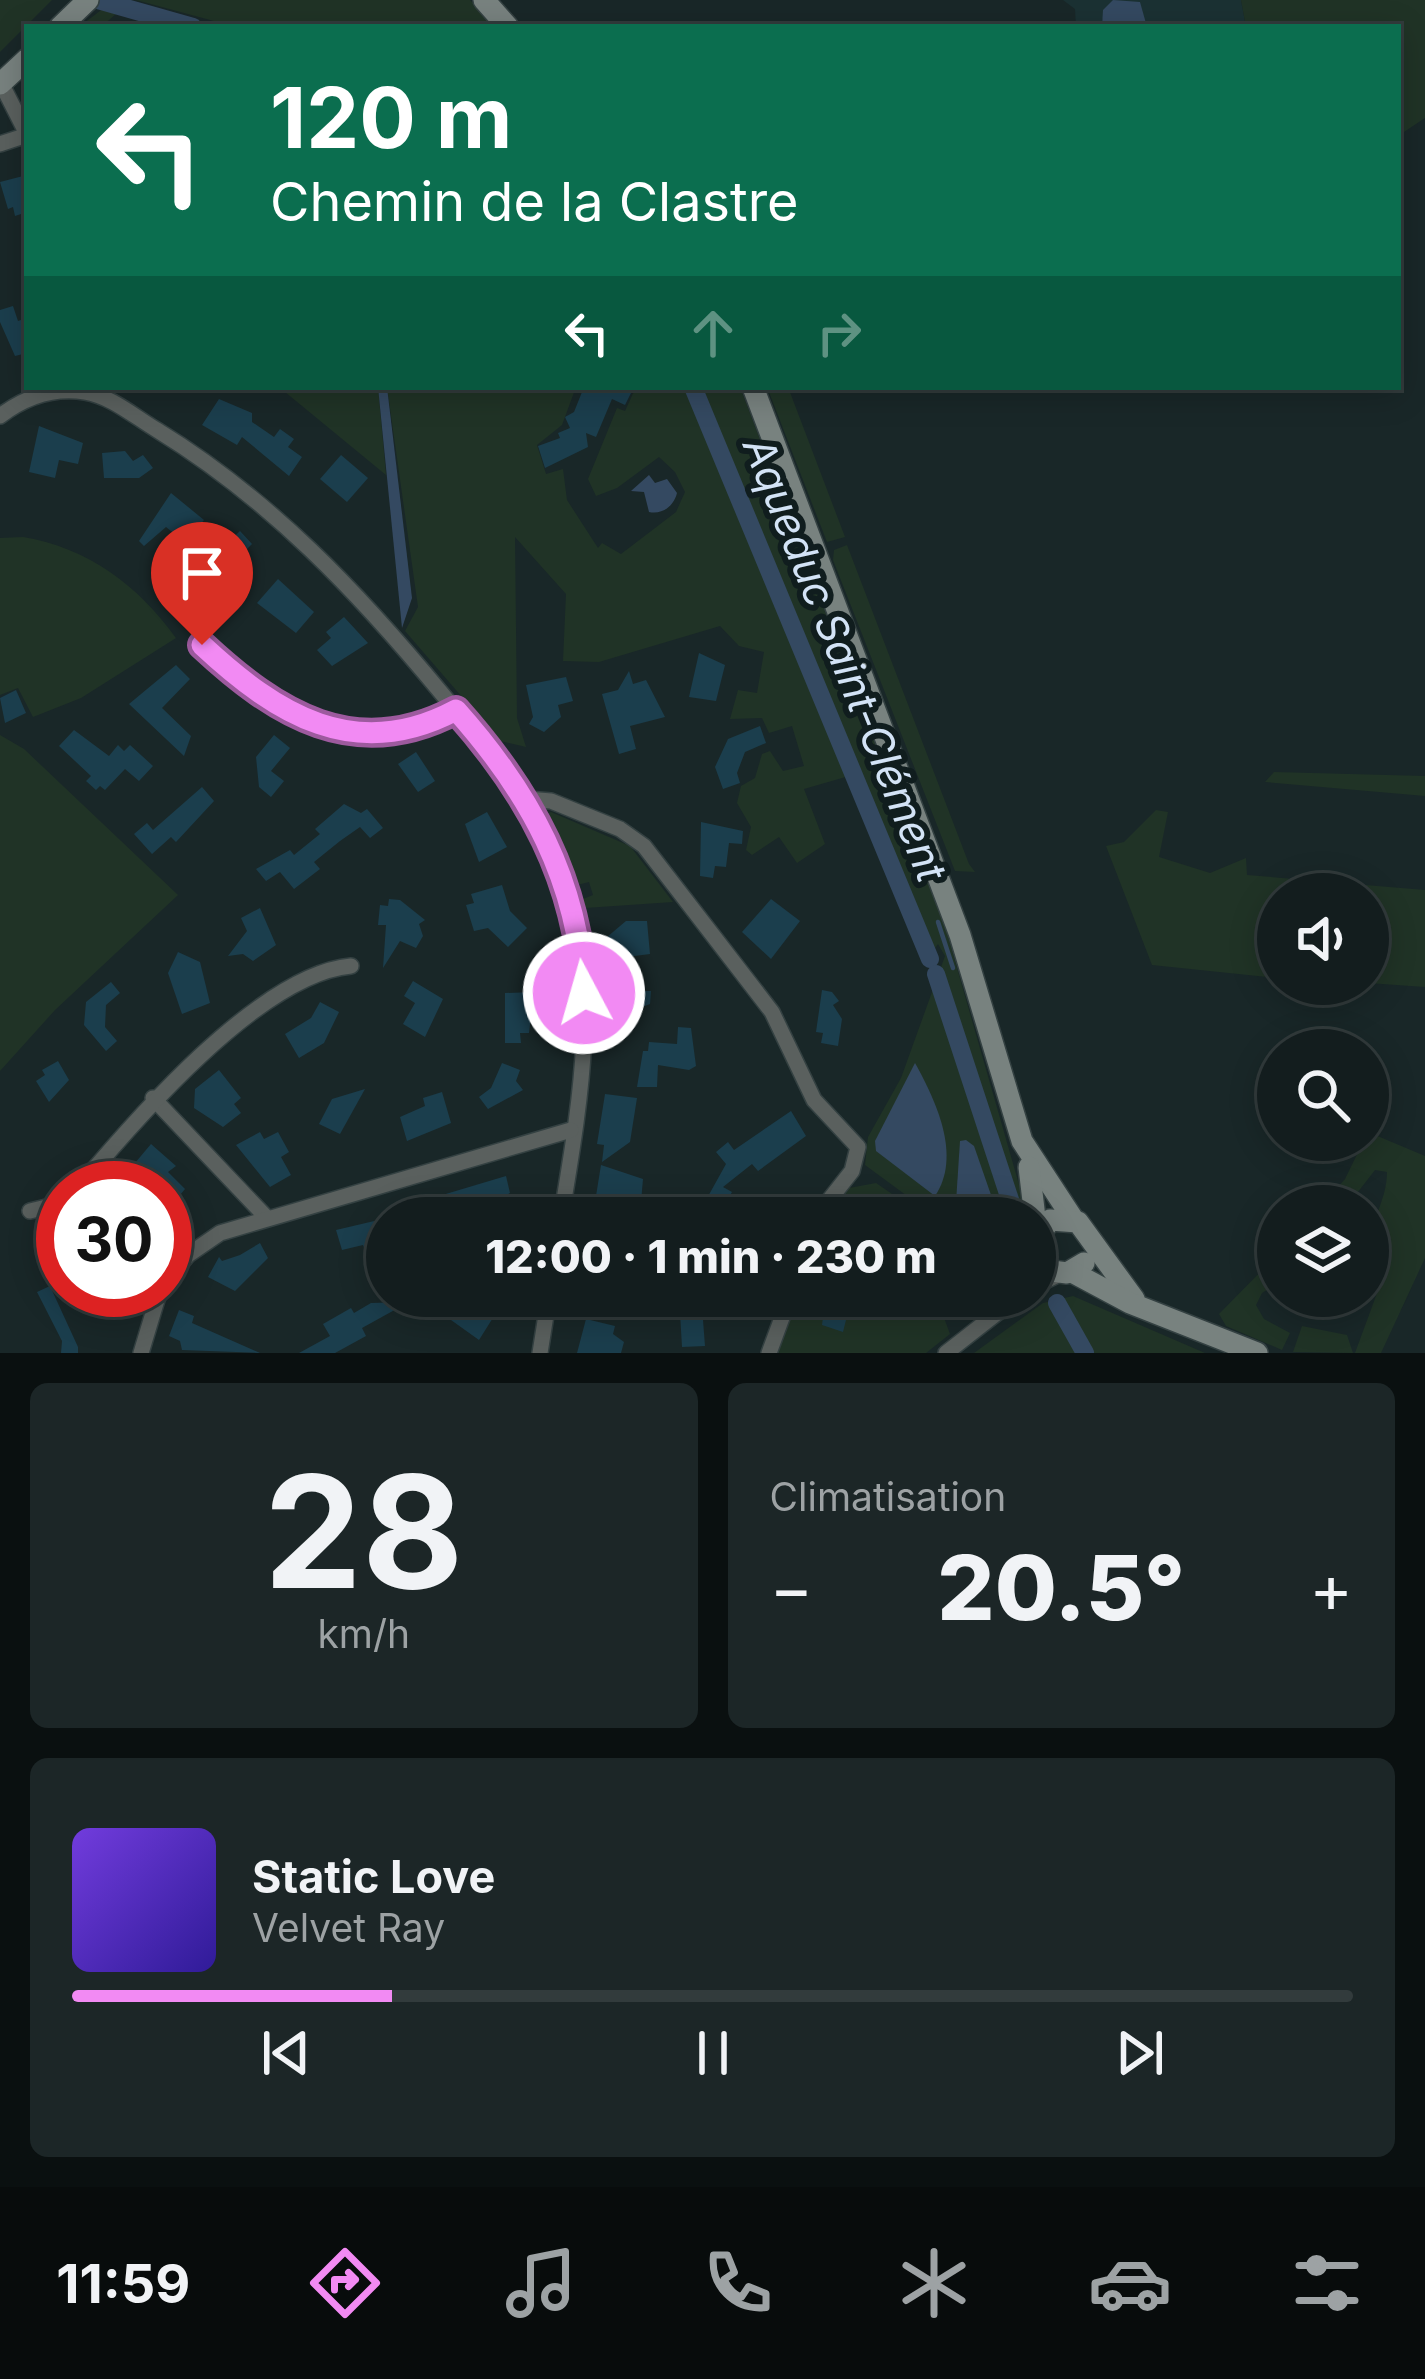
<!DOCTYPE html>
<html lang="fr">
<head>
<meta charset="utf-8">
<style>
	body { margin:0; font-family:Inter,sans-serif; background:#1c2627; color:#f1f3f6; height:100vh; display:flex; flex-direction:column; font-size:45px; white-space:nowrap }
	* { box-sizing:border-box; margin:0 }
	p { font-size:39px; color:#9da2a4 }
	.icon { flex:none; width:66px; height:66px; fill:none; stroke:currentColor; stroke-width:2; stroke-linecap:round; stroke-linejoin:round }
	.map { position:relative; height:1353px; overflow:hidden }
	.side { display:flex; flex-direction:column; gap:30px; padding:30px; background:#0a1010; flex:1 }
	.side>* { flex:none }
	.banner { position:absolute; left:24px; top:24px; width:1377px; height:366px; border-radius:0px; box-shadow:0 6px 30px #0003,0 0 0 3px #323b3c; background:#0b6e4f; color:#fff; overflow:hidden }
	.tools { position:absolute; left:1257px; top:873px; display:grid; gap:24px }
	.tools a { display:grid; place-items:center; width:132px; height:132px; border-radius:50%; background:#131d1e; box-shadow:0 6px 30px #0003,0 0 0 3px #323b3c; font-size:60px }
	.speed { position:absolute; left:36px; top:1161px; display:flex; gap:24px; font-size:60px; font-weight:700; text-align:center }
	.speed>* { display:grid; place-content:center; width:156px; height:156px; border-radius:50%; background:#131d1e; box-shadow:0 6px 30px #0003,0 0 0 3px #323b3c; line-height:1 }
	.speed .limit { border:18px solid #d22; background:#fff; color:#111 }
	.pin { position:absolute; display:grid; place-items:center; width:102px; height:102px; color:#fff; margin:-123px -51px; border-radius:50% 50% 50% 0; rotate:-45deg; box-shadow:0 0 12px #0007 }
	.pin .icon { rotate:45deg }
	.me { position:absolute; width:132px; margin:-66px; rotate:354deg; stroke-linejoin:round; filter:drop-shadow(0 0 9px #0008) }
	.turn { display:flex; align-items:center; gap:42px; height:252px; padding:0 48px; font-size:54px }
	.turn .icon { width:156px; height:156px; stroke-width:2.5 }
	.turn b { display:block; font-size:84px; line-height:102px }
	.lanes { display:flex; align-items:center; height:114px; padding:0 48px; background:#0003; justify-content:center; gap:60px; direction:ltr }
	.lanes .off { opacity:.35 }
	.big { font-size:90px; font-weight:800; line-height:1.1 }
	.side .widget { flex:1; display:flex; flex-direction:column; justify-content:center; gap:18px; min-width:0; padding:0 42px; border-radius:18px; background:#1c2627 }
	.side .dial { align-items:center; gap:0 }
	.dial b { font-size:156px; line-height:1 }
	.song { display:flex; align-items:center; gap:36px }
	.cover { width:144px; height:144px; border-radius:18px; background:linear-gradient(135deg,hsl(260 70% 55%),hsl(250 70% 35%)) }
	.played { height:12px; border-radius:6px; background:linear-gradient(90deg,#f28af3 25%,#323b3c 25%) }
	.keys { display:flex; justify-content:space-around; direction:ltr }
	.heat { display:flex; justify-content:space-between; align-items:center; font-size:66px; direction:ltr }
	.side .tiles { flex:1; display:grid; gap:30px; grid-template-columns:1fr 1fr }
	.widget:last-child { grid-column:span 2 }
	.trip { position:absolute; left:366px; top:1197px; width:690px; height:120px; border-radius:60px; background:#131d1e; box-shadow:0 6px 30px #0003,0 0 0 3px #323b3c; font-weight:800; line-height:120px; text-align:center }
	.dock { display:flex; height:192px; justify-content:space-around; align-items:center; background:#080c0c; color:#9da2a4 }
	.dock .icon { width:84px; height:84px }
	.dock .selected { color:#f28af3 }
	.dock b { font-size:54px; color:#f1f3f6 }
	.map>svg:first-child { display:block }
	.built { fill:#1b3133 }
	.green { fill:#203326 }
	.water { fill:#344961 }
	.lines { fill:none; stroke-linecap:round; stroke-linejoin:round }
	.stream { stroke:#344961; stroke-width:4.5 }
	.canal { stroke:#344961; stroke-width:18 }
	.building { fill:#1b3e4d }
	.street-casing { stroke:#344142; stroke-width:18 }
	.secondary-casing { stroke:#344142; stroke-width:24 }
	.street { stroke:#5a605e; stroke-width:15 }
	.secondary { stroke:#78827f; stroke-width:21 }
	.route-casing { stroke:#9d5a9e; stroke-width:30 }
	.route { stroke:#f28af3; stroke-width:21 }
	.labels { text-anchor:middle; stroke-width:12; stroke-linejoin:round; paint-order:stroke }
	.water-label { font-size:42px; font-style:italic; fill:#d3e3f6; stroke:#101d1e }
</style>
</head>
<body>
<div class="map">
<svg width="1425" height="1353" viewBox="0 0 1425 1353">
	<rect width="100%" height="100%" fill="#192728"/>
	<!-- built -->
	<polygon class="built" points="1063,0 1241,0 1246,27 1076,27 1075,9"/>
	<!-- green -->
	<g class="green">
		<polygon points="0,0 52,0 0,52"/>
		<polygon points="136,0 470,0 497,27 236,27"/>
		<polygon points="1241,0 1425,0 1425,118 1398,136 1398,27 1246,27"/>
		<polygon points="113,1 212,27 171,27 117,13 101,27 79,27"/>
		<polygon points="279,387 378,387 386,475"/>
		<polygon points="387,387 576,387 562,425 537,445 546,474 563,469 567,500 598,548 602,543 621,554 676,512 685,492 675,472 659,457 617,488 596,496 588,479 617,408 625,411 636,387 740,387 947,933 1020,1188 1023,1218 937,1218 865,1165 868,1137 901,1078 945,956 938,944 928,958 871,814 849,776 804,789 825,844 797,863 779,837 752,855 746,850 751,827 737,803 741,786 755,778 762,754 770,751 783,771 804,766 792,726 769,733 762,718 730,719 738,690 757,693 764,652 739,646 720,626 599,662 563,661 566,594 515,537 517,718 526,747 500,741 405,631 418,607"/>
		<polygon points="767,387 788,387 845,537 827,542"/>
		<path d="M23,537C88,548 138,585 176,638L81,698L33,717L18,688L0,695V538Z"/>
		<polygon points="847,545 969,864 975,872 955,871 833,560 834,550"/>
		<polygon points="0,735 24,749 178,895 55,1010 0,1071"/>
		<polygon points="1274,772 1425,776 1425,796 1265,782"/>
		<polygon points="1156,810 1168,812 1159,857 1210,873 1246,858 1247,875 1425,890 1425,987 1368,983 1368,894 1278,894 1278,978 1152,965 1106,846 1124,842"/>
		<polygon points="551,812 630,846 673,902 585,908 583,899 593,895 589,882 577,885 546,814"/>
		<path d="M1368,1132L1425,1156V1258L1381,1353H1355L1387,1266L1368,1255C1368,1223 1387,1202 1387,1172L1375,1170L1347,1206H1321L1345,1179Z"/>
		<polygon points="876,1183 927,1218 822,1218 849,1188"/>
		<polygon points="1278,1254 1278,1283 1262,1293 1256,1305 1264,1319 1290,1333 1282,1350 1226,1326 1219,1314"/>
		<polygon points="797,1296 936,1296 950,1334 926,1353 778,1353"/>
		<polygon points="1073,1296 1205,1353 974,1353 1043,1303"/>
		<polygon points="1302,1326 1347,1335 1353,1353 1293,1352"/>
	</g>
	<!-- water -->
	<g class="water">
		<polygon points="1113,0 1140,2 1147,27 1102,27 1103,10"/>
		<polygon points="378,387 387,387 412,598 402,628"/>
		<path d="M649,475L655,483L667,479L677,493C674,506 662,515 649,512L644,492L631,491Z"/>
		<path d="M915,1063C936,1101 962,1156 935,1196L876,1151L875,1141Z"/>
		<polygon points="966,1140 974,1146 999,1218 955,1218 960,1141"/>
	</g>
	<g class="lines">
		<!-- stream -->
		<polyline class="stream" points="938,922 953,968"/>
		<!-- canal -->
		<g class="canal">
			<polyline points="98,0 193,27"/>
			<polyline points="693,387 930,959"/>
			<polyline points="936,974 1016,1218"/>
			<polyline points="1057,1303 1085,1353"/>
		</g>
	</g>
	<!-- building -->
	<g class="building">
		<polygon points="27,175 27,212 15,216 13,207 8,209 0,182"/>
		<polygon points="13,306 18,321 27,318 27,353 15,356 0,322 0,310"/>
		<polygon points="584,387 634,387 625,405 612,399 596,437 586,433 588,447 545,468 538,446 560,438 558,433 570,428 565,417 574,412"/>
		<polygon points="219,399 252,413 252,422 274,437 280,429 294,439 288,447 302,457 289,476 242,437 237,445 202,425"/>
		<polygon points="39,426 83,443 78,464 59,460 55,478 29,472"/>
		<polygon points="125,451 133,461 143,455 153,468 139,478 104,478 102,453"/>
		<polygon points="341,455 368,478 347,502 320,479"/>
		<polygon points="171,493 204,520 192,534 188,531 181,539 166,527 144,546 139,541"/>
		<polygon points="240,531 252,544 232,564 248,579 234,594 204,565"/>
		<polygon points="278,579 314,612 296,633 257,603"/>
		<polygon points="344,617 368,643 332,666 317,650 331,638 326,632"/>
		<polygon points="699,653 725,665 716,701 689,697"/>
		<polygon points="176,665 190,679 162,708 191,736 184,756 129,704"/>
		<polygon points="629,671 633,684 646,680 665,717 630,726 636,749 619,754 602,694 618,690"/>
		<polygon points="566,677 573,701 558,705 561,717 544,732 529,724 533,717 526,685"/>
		<polygon points="16,690 26,713 5,723 0,698"/>
		<polygon points="760,726 766,743 745,752 737,773 740,783 723,789 715,767 728,739"/>
		<polygon points="74,730 109,756 118,745 124,751 130,745 153,766 139,781 125,769 105,790 100,786 96,790 86,781 91,776 59,746"/>
		<polygon points="274,735 290,748 271,771 284,781 271,797 259,787 256,757"/>
		<polygon points="416,752 435,781 418,792 398,764"/>
		<polygon points="202,787 214,801 176,842 171,837 152,854 134,834 147,823 153,830"/>
		<polygon points="344,804 361,813 367,809 383,828 370,838 360,827 340,841 314,862 320,869 294,889 280,872 266,881 256,869 290,850 294,855 320,834 315,829"/>
		<polygon points="487,812 507,847 479,862 465,824"/>
		<polygon points="701,822 743,831 742,844 729,843 726,867 715,866 713,878 700,876"/>
		<polygon points="502,885 510,911 527,928 508,947 488,928 474,931 466,905 474,903 471,894"/>
		<polygon points="389,899 400,900 425,920 419,924 423,936 416,948 400,941 383,968 386,925 378,925 380,905 388,906"/>
		<polygon points="771,899 800,921 771,959 742,932"/>
		<polygon points="260,908 276,945 253,961 243,954 228,956 247,931 241,918"/>
		<polygon points="626,921 647,921 650,954 619,958 619,952 607,952 607,937"/>
		<polygon points="178,952 200,962 210,1003 182,1014 168,973"/>
		<polygon points="413,981 443,999 425,1037 403,1024 415,1003 404,996"/>
		<polygon points="611,981 626,981 625,991 651,991 650,1004 624,1014 624,1028 613,1028 612,1003 607,1003"/>
		<polygon points="111,982 120,993 106,1005 105,1027 117,1041 106,1051 84,1025 86,1002"/>
		<polygon points="822,990 832,992 839,1001 833,1005 842,1019 838,1046 821,1043 823,1033 816,1032"/>
		<polygon points="534,992 529,1033 520,1033 521,1043 505,1043 505,993"/>
		<polygon points="320,1002 339,1012 324,1043 299,1058 285,1034 311,1018"/>
		<polygon points="678,1027 691,1028 696,1066 689,1070 658,1065 657,1087 637,1087 643,1051 648,1051 649,1042 677,1044"/>
		<polygon points="58,1061 69,1080 49,1102 36,1081 45,1075 42,1070"/>
		<polygon points="502,1063 520,1070 516,1081 523,1090 488,1109 479,1097 491,1088"/>
		<polygon points="219,1070 241,1098 234,1104 241,1113 223,1127 194,1108 195,1089"/>
		<polygon points="365,1089 340,1134 319,1124 332,1099"/>
		<polygon points="442,1092 451,1123 407,1141 400,1117 425,1106 423,1098"/>
		<polygon points="605,1094 637,1098 630,1142 602,1162 604,1145 597,1144"/>
		<polygon points="791,1111 806,1136 758,1171 752,1164 723,1187 732,1192 727,1201 742,1209 737,1218 696,1218 726,1164 716,1152 728,1142 734,1150"/>
		<polygon points="260,1132 264,1139 278,1132 289,1152 281,1157 291,1175 270,1187 236,1145"/>
		<polygon points="151,1144 176,1166 168,1172 185,1189 165,1213 165,1188 114,1188"/>
		<polygon points="601,1165 643,1179 641,1202 595,1202"/>
		<polygon points="506,1176 510,1193 465,1218 445,1218 439,1196"/>
		<polygon points="387,1218 387,1251 367,1256 363,1245 342,1250 336,1230"/>
		<polygon points="260,1243 268,1258 235,1291 208,1277 219,1257 222,1261 240,1255"/>
		<polygon points="50,1286 78,1347 78,1353 61,1353 62,1341 37,1292"/>
		<polygon points="481,1296 501,1305 479,1340 451,1320 463,1304 471,1310"/>
		<polygon points="679,1296 712,1296 703,1320 705,1346 682,1347"/>
		<polygon points="815,1296 852,1296 843,1332 822,1325 823,1317 809,1313"/>
		<polygon points="409,1302 362,1328 366,1336 335,1353 299,1353 330,1336 323,1324 351,1308 354,1313 371,1303"/>
		<polygon points="179,1310 194,1316 192,1323 260,1353 182,1350 180,1341 169,1336"/>
		<polygon points="586,1319 615,1326 613,1334 624,1342 621,1353 577,1353"/>
	</g>
	<g class="lines">
		<defs>
			<g id="street">
				<polyline points="1,83 27,134"/>
				<polyline points="0,144 27,135"/>
				<path d="M0,416C25,397 53,387 85,392C111,396 135,417 157,430C271,500 358,592 443,695C493,756 540,808 565,885C601,993 579,1108 561,1218"/>
				<path d="M202,645C277,715 353,763 456,710"/>
				<polyline points="527,799 551,801 620,829 644,846 772,1012 814,1100 858,1147 852,1171 815,1218"/>
				<polyline points="153,1098 266,1217"/>
				<path d="M78,1188C134,1121 260,974 351,966"/>
				<polyline points="30,1211 63,1203"/>
				<polyline points="165,1283 188,1255 220,1233 571,1130"/>
				<polyline points="1035,1286 1062,1273"/>
				<polyline points="141,1353 160,1290"/>
				<polyline points="540,1353 549,1296"/>
				<polyline points="769,1353 790,1296"/>
				<polyline points="946,1353 1019,1296"/>
			</g>
			<g id="secondary">
				<polyline points="484,0 508,27"/>
				<polyline points="60,27 88,0"/>
				<polyline points="0,84 27,59"/>
				<polyline points="753,387 960,935 1022,1141 1073,1219"/>
				<polyline points="1029,1167 1037,1235"/>
				<polyline points="1035,1242 1050,1220 1078,1222 1134,1299"/>
				<polyline points="1035,1248 1052,1271 1067,1273 1084,1263"/>
				<polyline points="1072,1272 1130,1303 1257,1353"/>
			</g>
		</defs>
		<!-- street casing -->
		<use href="#street" class="street-casing"/>
		<!-- secondary casing -->
		<use href="#secondary" class="secondary-casing"/>
		<!-- street -->
		<use href="#street" class="street"/>
		<!-- secondary -->
		<use href="#secondary" class="secondary"/>
	</g>
	<g class="lines">
		<defs>
			<path id="route" d="M202,645C276,714 355,764 456,710C530,793 578,880 584,993"/>
		</defs>
		<!-- route casing -->
		<use href="#route" class="route-casing"/>
		<!-- route -->
		<use href="#route" class="route"/>
	</g>
	<g class="labels">
		<!-- water labels -->
		<g class="water-label">
			<text transform="translate(845 659) rotate(68)" y="15">Aqueduc Saint-Clément</text>
		</g>
	</g>
</svg>
<div class="tools">
<a><svg class="icon" aria-label="sound" viewBox="0 0 24 24"><path d="M4 9h4l5-4v14l-5-4H4zM17 9q2 3 0 6"/></svg></a>
<a><svg class="icon" aria-label="search" viewBox="0 0 24 24"><circle cx="10" cy="10" r="6"/><path d="M15 15l6 6"/></svg></a>
<a><svg class="icon" aria-label="layers" viewBox="0 0 24 24"><path d="M12 4l9 5-9 5-9-5zM3 14l9 5 9-5"/></svg></a>
</div>
<div class="speed"><div class="limit">30</div></div>
<div class="pin" style="left:202px;top:645px;background:#d93025"><svg class="icon" aria-label="arrive" viewBox="0 0 24 24"><path d="M6 21V4h12l-3 4 3 4H6"/></svg></div>
<svg class="me" style="left:584px;top:993px" viewBox="-20 -20 40 40"><circle r="17" fill="#f28af3" stroke="#fff" stroke-width="3"/><path d="M0-11L8 9 0 5-8 9z" fill="#fff"/></svg>
<div class="trip">12:00 · 1 min · 230 m</div>
<div class="banner">
<div class="turn"><svg class="icon" aria-label="left" viewBox="0 0 24 24"><path d="M17 20v-9H6M10 6l-5 5 5 5"/></svg><div><b>120 m</b>Chemin de la Clastre</div></div>
<div class="lanes"><svg class="icon" aria-label="left" viewBox="0 0 24 24"><path d="M17 20v-9H6M10 6l-5 5 5 5"/></svg><svg class="icon off" aria-label="ahead" viewBox="0 0 24 24"><path d="M12 20V5M6 11l6-6 6 6"/></svg><svg class="icon off" aria-label="right" viewBox="0 0 24 24"><path d="M7 20v-9h11M14 6l5 5-5 5"/></svg></div>
</div>
</div>
<section class="side">
<div class="tiles">
<div class="widget dial"><b>28</b><p>km/h</p></div>
<div class="widget"><p>Climatisation</p>
<div class="heat"><a>−</a><b class="big">20.5°</b><a>+</a></div>
</div>
<div class="widget">
<div class="song"><i class="cover"></i><div><b>Static Love</b><p>Velvet Ray</p></div></div>
<div class="played"></div>
<div class="keys"><svg class="icon" aria-label="previous" viewBox="0 0 24 24"><path d="M18 5L8 12l10 7zM5 5v14"/></svg><svg class="icon" aria-label="pause" viewBox="0 0 24 24"><path d="M8 5v14M16 5v14"/></svg><svg class="icon" aria-label="next" viewBox="0 0 24 24"><path d="M6 5l10 7-10 7zM19 5v14"/></svg></div>
</div>
</div>
</section>
<nav class="dock">
<b>11:59</b>
<svg class="icon selected" aria-label="directions" viewBox="0 0 24 24"><path d="M12 3l9 9-9 9-9-9zM9 14v-3h6M13 9l2 2-2 2"/></svg>
<svg class="icon" aria-label="music" viewBox="0 0 24 24"><path d="M9 18V5l10-2v13"/><circle cx="6" cy="18" r="3"/><circle cx="16" cy="16" r="3"/></svg>
<svg class="icon" aria-label="phone" viewBox="0 0 24 24"><path d="M5 4h4l2 5-3 2q2 4 5 5l2-3 5 2v4C11 20 4 13 5 4z"/></svg>
<svg class="icon" aria-label="climate" viewBox="0 0 24 24"><path d="M12 3v18M4 7l16 10M4 17L20 7"/></svg>
<svg class="icon" aria-label="car" viewBox="0 0 24 24"><path d="M5 17H2v-5l4-1 3-4h7l3 4 3 1v5h-3M9 17h6M6 11h13"/><circle cx="7" cy="17" r="2"/><circle cx="17" cy="17" r="2"/></svg>
<svg class="icon" aria-label="filters" viewBox="0 0 24 24"><path d="M4 7h16M4 17h16"/><circle cx="9" cy="7" r="2"/><circle cx="15" cy="17" r="2"/></svg>
</nav>
</body>
</html>
